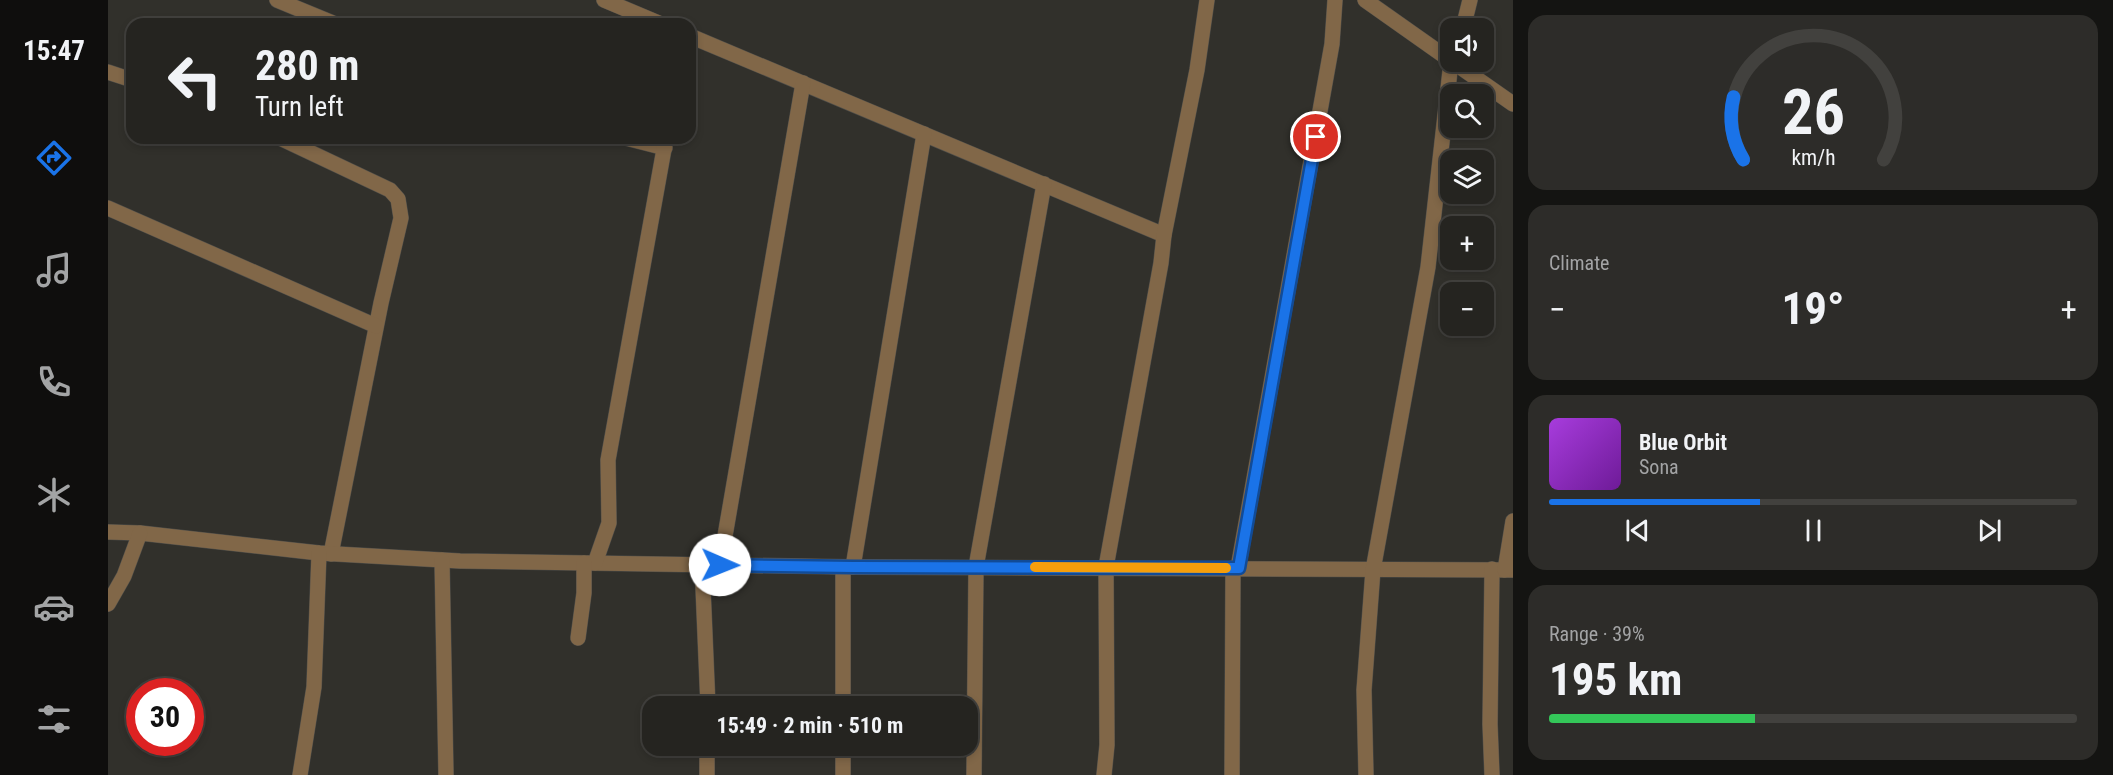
<!DOCTYPE html>
<html lang="en">
<head>
<meta charset="utf-8">
<style>
	body { margin:0; font-family:"Roboto Condensed",sans-serif; background:#2d2c29; color:#f1f3f6; height:100vh; display:flex; flex-direction:column; font-size:22px; white-space:nowrap }
	* { box-sizing:border-box; margin:0 }
	p { font-size:20px; color:#a3a4a5 }
	.icon { flex:none; width:33px; height:33px; fill:none; stroke:currentColor; stroke-width:2; stroke-linecap:round; stroke-linejoin:round }
	.map { position:relative; flex:1; overflow:hidden }
	.panel { display:flex; flex-direction:column; gap:15px; padding:15px; background:#141412; width:600px }
	.panel>* { flex:none }
	.banner { position:absolute; left:18px; top:18px; width:570px; height:126px; border-radius:18px; box-shadow:0 3px 9px #0003,0 0 0 2px #42413e; background:#252420; color:#f1f3f6; overflow:hidden }
	.controls { position:absolute; left:1332px; top:18px; display:grid; gap:12px }
	.controls a { display:grid; place-items:center; width:54px; height:54px; border-radius:12px; background:#252420; box-shadow:0 3px 9px #0003,0 0 0 2px #42413e; font-size:30px }
	.speed { position:absolute; left:18px; top:678px; display:flex; gap:12px; font-size:30px; font-weight:700; text-align:center }
	.speed>* { display:grid; place-content:center; width:78px; height:78px; border-radius:50%; background:#252420; box-shadow:0 3px 9px #0003,0 0 0 2px #42413e; line-height:1 }
	.speed .limit { border:9px solid #d22; background:#fff; color:#111 }
	.pin { position:absolute; display:grid; place-items:center; width:51px; height:51px; color:#fff; margin:-26px; border:3px solid #fff; border-radius:50%; box-shadow:0 2px 6px #0007 }
	.me { position:absolute; width:66px; margin:-33px; rotate:91deg; stroke-linejoin:round; filter:drop-shadow(0 0 4px #0008) }
	.turn { display:flex; align-items:center; gap:21px; height:126px; padding:0 30px; font-size:27px }
	.turn .icon { width:78px; height:78px; stroke-width:2.5 }
	.turn b { display:block; font-size:42px; line-height:51px }
	.big { font-size:45px; font-weight:700; line-height:1.1 }
	.panel .widget { flex:1; display:flex; flex-direction:column; justify-content:center; gap:9px; min-width:0; padding:0 21px; border-radius:18px; background:#2d2c29 }
	.panel .dial { align-items:center; gap:0 }
	.dial svg { height:156px; overflow:visible; fill:none; stroke:#42413e; stroke-width:7; stroke-linecap:round; text-anchor:middle }
	.dial text { fill:#f1f3f6; stroke:none }
	.song { display:flex; align-items:center; gap:18px }
	.cover { width:72px; height:72px; border-radius:9px; background:linear-gradient(135deg,hsl(280 70% 55%),hsl(280 70% 35%)) }
	.played { height:6px; border-radius:3px; background:linear-gradient(90deg,#1a73e8 40%,#42413e 40%) }
	.keys { display:flex; justify-content:space-around; direction:ltr }
	.heat { display:flex; justify-content:space-between; align-items:center; font-size:33px; direction:ltr }
	.charge { height:9px; border-radius:4px; background:linear-gradient(90deg,#34c759 39%,#42413e 0) }
	.trip { position:absolute; left:534px; top:696px; width:336px; height:60px; border-radius:18px; background:#252420; box-shadow:0 3px 9px #0003,0 0 0 2px #42413e; font-weight:700; line-height:60px; text-align:center }
	main { display:flex; flex:1; min-height:0 }
	.menu { display:flex; flex-direction:column; width:108px; justify-content:space-around; align-items:center; background:#0f0e0d; color:#a3a4a5 }
	.menu .icon { width:42px; height:42px }
	.menu .selected { color:#1a73e8 }
	.menu b { font-size:27px; color:#f1f3f6 }
	.map>svg:first-child { display:block }
	.lines { fill:none; stroke-linecap:round; stroke-linejoin:round }
	.minor-casing { stroke:#4f4e4a; stroke-width:16 }
	.minor { stroke:#816748; stroke-width:15 }
	.route-casing { stroke:#114b97; stroke-width:15 }
	.route { stroke:#1a73e8; stroke-width:10 }
	.slow { stroke:#f59e0b; stroke-width:10 }
</style>
</head>
<body>
<main>
<nav class="menu">
<b>15:47</b>
<svg class="icon selected" aria-label="directions" viewBox="0 0 24 24"><path d="M12 3l9 9-9 9-9-9zM9 14v-3h6M13 9l2 2-2 2"/></svg>
<svg class="icon" aria-label="music" viewBox="0 0 24 24"><path d="M9 18V5l10-2v13"/><circle cx="6" cy="18" r="3"/><circle cx="16" cy="16" r="3"/></svg>
<svg class="icon" aria-label="phone" viewBox="0 0 24 24"><path d="M5 4h4l2 5-3 2q2 4 5 5l2-3 5 2v4C11 20 4 13 5 4z"/></svg>
<svg class="icon" aria-label="climate" viewBox="0 0 24 24"><path d="M12 3v18M4 7l16 10M4 17L20 7"/></svg>
<svg class="icon" aria-label="car" viewBox="0 0 24 24"><path d="M5 17H2v-5l4-1 3-4h7l3 4 3 1v5h-3M9 17h6M6 11h13"/><circle cx="7" cy="17" r="2"/><circle cx="17" cy="17" r="2"/></svg>
<svg class="icon" aria-label="filters" viewBox="0 0 24 24"><path d="M4 7h16M4 17h16"/><circle cx="9" cy="7" r="2"/><circle cx="15" cy="17" r="2"/></svg>
</nav>
<div class="map">
<svg width="1405" height="775" viewBox="0 0 1405 775">
	<rect width="100%" height="100%" fill="#31302b"/>
	<g class="lines">
		<defs>
			<g id="minor">
				<polyline points="169,0 227,24"/>
				<polyline points="496,0 553,24"/>
				<polyline points="1257,0 1342,60"/>
				<polyline points="1355,28 1362,0"/>
				<polyline points="582,36 1056,235"/>
				<polyline points="1345,62 1405,104"/>
				<polyline points="0,72 24,80"/>
				<polyline points="172,138 282,190 290,199 293,218 273,303 223,554"/>
				<polyline points="518,138 557,148"/>
				<polyline points="0,208 268,326"/>
				<polyline points="0,532 32,533 211,553 352,561 745,567 1405,570"/>
				<polyline points="334,560 338,775"/>
				<polyline points="487,563 501,523 500,460 558,138"/>
				<polyline points="594,564 600,706"/>
				<polyline points="612,565 695,83"/>
				<polyline points="735,567 735,706"/>
				<polyline points="745,567 816,134"/>
				<polyline points="1130,568 1224,44 1227,0"/>
				<polyline points="1384,569 1382,724 1384,775"/>
				<polyline points="1397,570 1405,521"/>
				<polyline points="0,604 16,576 32,533"/>
				<polyline points="470,638 476,593 476,563"/>
				<polyline points="735,746 735,775"/>
				<polyline points="192,775 206,687 211,553"/>
				<polyline points="599,775 599,746"/>
				<polyline points="866,775 868,567 936,184"/>
				<polyline points="996,775 999,745 998,567 1053,263 1056,235 1089,70 1099,0"/>
				<polyline points="1124,775 1125,568"/>
				<polyline points="1258,775 1256,690 1265,570 1320,267 1343,62"/>
			</g>
		</defs>
		<!-- minor casing -->
		<use href="#minor" class="minor-casing"/>
		<!-- minor -->
		<use href="#minor" class="minor"/>
	</g>
	<g class="lines">
		<defs>
			<polyline id="route" points="612,565 745,567 1131,568 1208,137"/>
		</defs>
		<!-- route casing -->
		<use href="#route" class="route-casing"/>
		<!-- route -->
		<use href="#route" class="route"/>
		<!-- slow -->
		<polyline class="slow" points="927,567 1118,568"/>
	</g>
</svg>
<div class="controls">
<a><svg class="icon" aria-label="sound" viewBox="0 0 24 24"><path d="M4 9h4l5-4v14l-5-4H4zM17 9q2 3 0 6"/></svg></a>
<a><svg class="icon" aria-label="search" viewBox="0 0 24 24"><circle cx="10" cy="10" r="6"/><path d="M15 15l6 6"/></svg></a>
<a><svg class="icon" aria-label="layers" viewBox="0 0 24 24"><path d="M12 4l9 5-9 5-9-5zM3 14l9 5 9-5"/></svg></a>
<a>+</a>
<a>−</a>
</div>
<div class="speed"><div class="limit">30</div></div>
<div class="pin" style="left:1208px;top:137px;background:#d93025"><svg class="icon" aria-label="arrive" viewBox="0 0 24 24"><path d="M6 21V4h12l-3 4 3 4H6"/></svg></div>
<svg class="me" style="left:612px;top:565px" viewBox="-20 -20 40 40"><circle r="19" fill="#fff"/><path d="M0-13L10 11 0 6-10 11z" fill="#1a73e8"/></svg>
<div class="trip">15:49 · 2 min · 510 m</div>
<div class="banner">
<div class="turn"><svg class="icon" aria-label="left" viewBox="0 0 24 24"><path d="M17 20v-9H6M10 6l-5 5 5 5"/></svg><div><b>280 m</b>Turn left</div></div>
</div>
</div>
<section class="panel">
<div class="widget dial"><svg viewBox="0 0 100 80">
<path d="M14 69A42 42 0 1 1 86 69"/>
<path d="M14 69A42 42 0 0 1 9 37" stroke="#1a73e8"/>
<text x="50" y="56" font-size="32" font-weight="700">26</text>
<text x="50" y="72" font-size="11">km/h</text>
</svg></div>
<div class="widget"><p>Climate</p>
<div class="heat"><a>−</a><b class="big">19°</b><a>+</a></div>
</div>
<div class="widget">
<div class="song"><i class="cover"></i><div><b>Blue Orbit</b><p>Sona</p></div></div>
<div class="played"></div>
<div class="keys"><svg class="icon" aria-label="previous" viewBox="0 0 24 24"><path d="M18 5L8 12l10 7zM5 5v14"/></svg><svg class="icon" aria-label="pause" viewBox="0 0 24 24"><path d="M8 5v14M16 5v14"/></svg><svg class="icon" aria-label="next" viewBox="0 0 24 24"><path d="M6 5l10 7-10 7zM19 5v14"/></svg></div>
</div>
<div class="widget"><p>Range · 39%</p><b class="big">195 km</b><div class="charge"></div></div>
</section>
</main>
</body>
</html>
